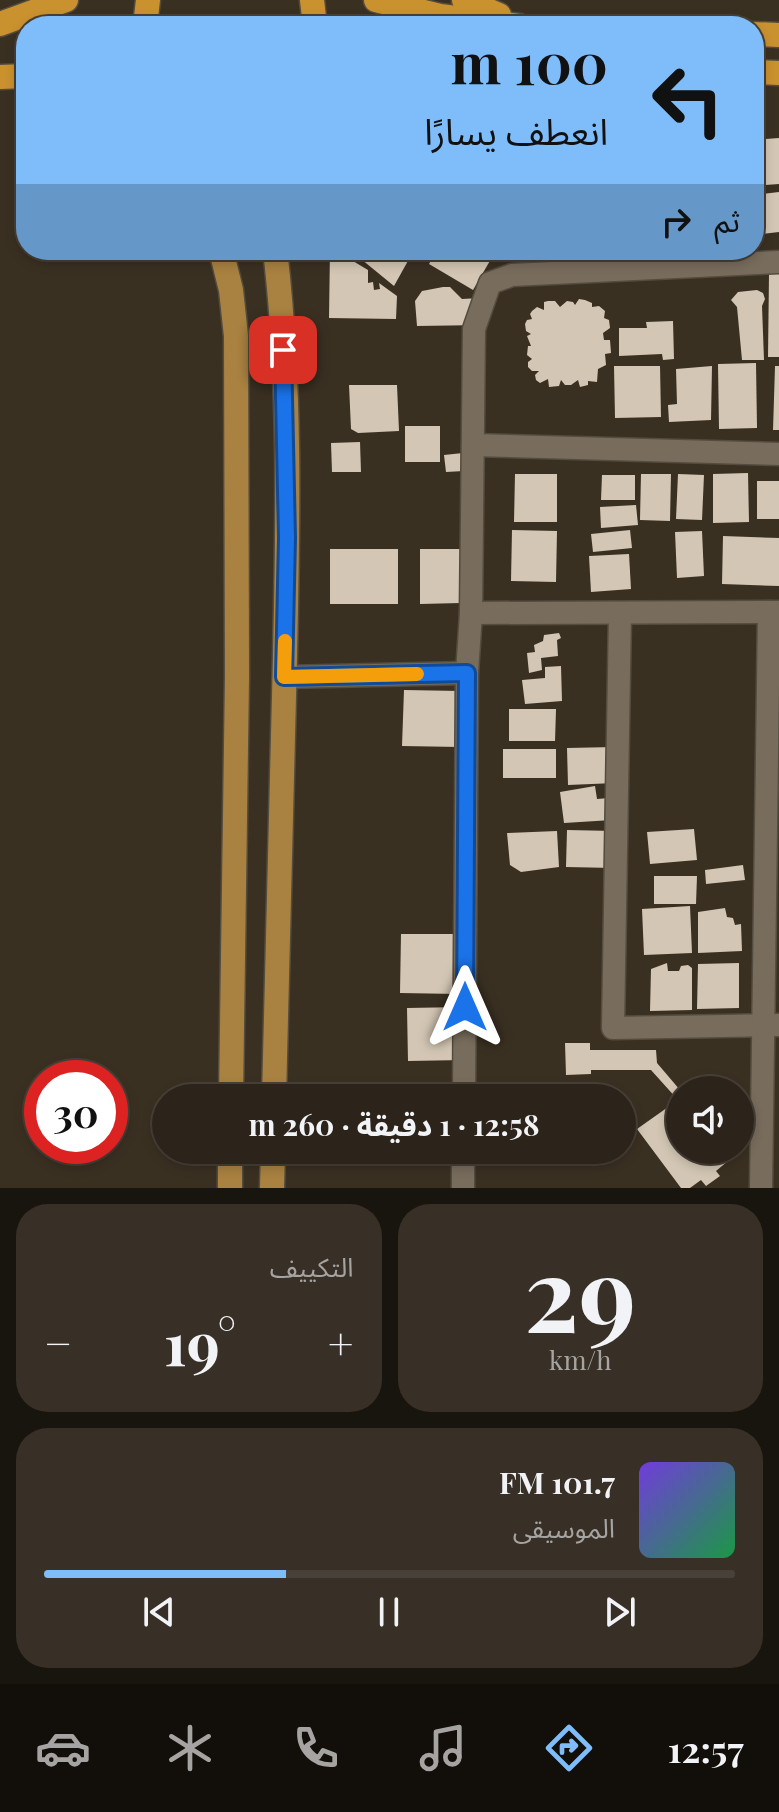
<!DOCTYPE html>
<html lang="ar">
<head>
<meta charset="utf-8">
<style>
	body { margin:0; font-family:"Playfair Display","Noto Sans Arabic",serif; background:#383027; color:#f1f3f6; direction:rtl; height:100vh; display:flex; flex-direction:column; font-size:30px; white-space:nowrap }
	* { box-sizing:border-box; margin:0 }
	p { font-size:26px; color:#a6a4a2 }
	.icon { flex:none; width:44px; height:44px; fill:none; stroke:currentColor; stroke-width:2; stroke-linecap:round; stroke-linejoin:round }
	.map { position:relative; height:1188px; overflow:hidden; direction:ltr }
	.details { display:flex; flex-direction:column; gap:16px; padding:16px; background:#18140e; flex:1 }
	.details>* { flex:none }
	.hud { position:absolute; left:16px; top:16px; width:748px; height:244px; border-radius:32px; box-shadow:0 4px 12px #0003,0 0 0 2px #484139; direction:rtl; background:#7fbdfa; color:#111; overflow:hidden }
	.tools { position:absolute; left:666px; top:1076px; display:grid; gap:16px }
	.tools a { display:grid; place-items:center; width:88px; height:88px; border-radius:50%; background:#2c241a; box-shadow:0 4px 12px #0003,0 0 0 2px #484139; font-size:40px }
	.speed { position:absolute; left:24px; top:1060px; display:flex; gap:16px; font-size:40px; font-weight:700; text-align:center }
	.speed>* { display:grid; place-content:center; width:104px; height:104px; border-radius:50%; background:#2c241a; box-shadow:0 4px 12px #0003,0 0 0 2px #484139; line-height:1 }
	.speed .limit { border:12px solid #d22; background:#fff; color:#111 }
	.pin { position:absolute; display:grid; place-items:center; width:68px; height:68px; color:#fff; margin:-34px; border-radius:16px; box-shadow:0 4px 12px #0006 }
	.me { position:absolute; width:88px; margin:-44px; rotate:0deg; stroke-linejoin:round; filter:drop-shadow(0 0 6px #0008) }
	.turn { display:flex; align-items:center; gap:28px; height:168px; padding:0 24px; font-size:36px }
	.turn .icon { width:104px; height:104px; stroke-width:2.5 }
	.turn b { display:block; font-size:56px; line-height:68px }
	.then { display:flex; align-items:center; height:76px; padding:0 24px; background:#0003; gap:16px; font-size:30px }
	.big { font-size:60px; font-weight:700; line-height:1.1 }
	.details .tile { flex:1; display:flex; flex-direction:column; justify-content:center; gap:12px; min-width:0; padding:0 28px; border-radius:32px; background:#383027 }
	.details .dial { align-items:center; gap:0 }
	.dial b { font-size:104px; line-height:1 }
	.song { display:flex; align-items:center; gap:24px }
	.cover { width:96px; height:96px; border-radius:12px; background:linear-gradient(135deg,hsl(260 70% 55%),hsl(140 70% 35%)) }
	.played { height:8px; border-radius:4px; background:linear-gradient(90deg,#7fbdfa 35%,#484139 35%) }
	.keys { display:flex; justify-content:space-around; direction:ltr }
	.heat { display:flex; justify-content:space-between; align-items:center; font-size:44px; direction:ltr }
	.details .tiles { flex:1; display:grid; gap:16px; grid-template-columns:1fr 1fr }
	.tile:last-child { grid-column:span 2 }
	.trip { position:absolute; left:152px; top:1084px; width:484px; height:80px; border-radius:40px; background:#2c241a; box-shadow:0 4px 12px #0003,0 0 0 2px #484139; font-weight:700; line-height:80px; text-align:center; direction:rtl }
	.menu { display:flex; height:128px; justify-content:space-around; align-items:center; background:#120e0a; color:#a6a4a2 }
	.menu .icon { width:56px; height:56px }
	.menu .current { color:#7fbdfa }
	.menu b { font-size:36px; color:#f1f3f6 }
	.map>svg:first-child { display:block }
	.building { fill:#d3c6b4 }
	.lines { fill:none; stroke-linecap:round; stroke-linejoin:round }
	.minor-casing { stroke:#544c3f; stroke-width:25 }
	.major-casing { stroke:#544c3f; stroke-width:27 }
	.highway-casing { stroke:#544c3f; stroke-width:27 }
	.minor { stroke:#786c5c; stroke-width:22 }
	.major { stroke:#a98241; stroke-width:24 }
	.highway { stroke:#ca912f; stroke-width:24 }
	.route-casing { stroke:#114b97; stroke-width:20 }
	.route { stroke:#1a73e8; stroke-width:14 }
	.slow { stroke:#f59e0b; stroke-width:14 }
</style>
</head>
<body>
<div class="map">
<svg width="779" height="1188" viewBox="0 0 779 1188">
	<rect width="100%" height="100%" fill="#3a3022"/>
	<!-- building -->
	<g class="building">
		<polygon points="779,138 779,184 754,186 754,140"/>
		<polygon points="779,192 779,232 754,235 754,195"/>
		<polygon points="330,250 342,250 347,253 348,257 352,256 353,261 368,270 368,283 373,282 374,290 380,289 379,283 397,296 396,319 329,318"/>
		<polygon points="350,250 414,250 394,286"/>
		<polygon points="437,250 475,250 491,259 473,290 429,264"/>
		<polygon points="769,274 779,274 779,357 768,357"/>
		<polygon points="443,287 450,287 462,299 480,298 483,325 417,326 415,301 422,291"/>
		<polygon points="757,290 763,293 765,299 762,306 764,360 742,360 737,307 731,300 738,292"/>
		<polygon points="579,299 585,300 592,303 592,307 599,306 605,311 604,318 609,320 610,328 603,333 604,340 610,340 611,353 605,354 606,365 598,369 597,382 588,381 588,385 580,387 578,380 571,385 565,385 561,380 559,386 549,387 548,379 540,383 536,380 535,375 539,371 532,371 528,367 528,362 532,359 527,355 528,346 531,346 527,336 531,334 526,331 525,324 527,320 532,319 530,314 532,311 537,307 544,310 544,302 548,301 555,301 560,307 567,301 573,302 575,305"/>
		<polygon points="673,321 674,359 663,360 662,354 619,356 619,328 647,328 646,322"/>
		<polygon points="756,363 757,428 719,429 718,364"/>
		<polygon points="614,366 660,366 661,417 615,418"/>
		<polygon points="712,366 711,420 669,422 668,405 677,404 676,369"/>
		<polygon points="775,366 779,366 779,430 773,430"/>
		<polygon points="349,385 397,385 399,431 358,433 351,429"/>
		<rect x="405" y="426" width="35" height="36"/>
		<polygon points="360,442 361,472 332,472 331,443"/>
		<polygon points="463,453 464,471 446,472 444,455"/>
		<polygon points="748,473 749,522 713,523 713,474"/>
		<polygon points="515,474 557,474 557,522 514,522"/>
		<polygon points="641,474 671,474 670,521 640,520"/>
		<polygon points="678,474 704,475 702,520 676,519"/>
		<polygon points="602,475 635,475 635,500 601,500"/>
		<rect x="757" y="481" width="22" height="38"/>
		<polygon points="636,505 638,525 601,528 600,507"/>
		<polygon points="512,530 557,531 556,582 511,581"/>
		<polygon points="630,530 632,548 593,552 591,534"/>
		<polygon points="702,531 704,576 677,578 675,532"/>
		<polygon points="723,536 779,538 779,586 722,584"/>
		<rect x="330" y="549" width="68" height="55"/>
		<polygon points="420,549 461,549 461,603 420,604"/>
		<polygon points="629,554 631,589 591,592 589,556"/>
		<polygon points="559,633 561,638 557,640 558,656 541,658 542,670 529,673 527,653 535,652 534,645 543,641 544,635"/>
		<polygon points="561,666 562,701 525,704 522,680 545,678 545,667"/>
		<polygon points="404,690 461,691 460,747 402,746"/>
		<polygon points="509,709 556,709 555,741 509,741"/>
		<polygon points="614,747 615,783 568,785 567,748"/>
		<rect x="503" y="749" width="53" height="29"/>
		<polygon points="595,786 597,799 609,798 612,820 564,823 560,792"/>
		<polygon points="694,829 697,860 650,864 647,832"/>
		<polygon points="567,830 614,831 614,868 566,867"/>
		<polygon points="557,831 559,867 521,872 510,865 507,833"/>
		<polygon points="743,865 745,880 706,884 705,870"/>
		<polygon points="654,876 697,876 696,904 654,904"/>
		<polygon points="690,906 692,953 644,955 642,909"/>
		<polygon points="725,908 727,917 733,918 735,925 741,924 742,951 698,953 698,912"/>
		<polygon points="401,934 459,934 458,994 400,993"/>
		<polygon points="667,963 668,971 679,971 681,966 688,965 692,968 692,1010 650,1011 651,969"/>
		<polygon points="739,963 739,1008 697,1009 698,964"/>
		<polygon points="463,1007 464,1060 408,1061 407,1008"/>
		<polygon points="565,1043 590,1043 590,1050 656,1050 657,1063 680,1090 680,1150 729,1150 734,1156 716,1171 720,1176 706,1186 701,1180 690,1188 681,1188 637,1129 678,1100 651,1070 591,1070 591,1074 566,1075"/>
		<rect x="393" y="1088" width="65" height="10"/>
	</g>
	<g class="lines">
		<defs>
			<g id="minor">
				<polyline points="473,445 779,454"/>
				<polyline points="471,613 779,612"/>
				<polyline points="620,613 613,1028 779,1025"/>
				<polyline points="284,677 467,673"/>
				<polyline points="464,1098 467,673 471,613 474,329 490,283 512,275 779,262"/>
				<polyline points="463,1188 463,1150"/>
				<polyline points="761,1188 769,612"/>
			</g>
			<g id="major">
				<polyline points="221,250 231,290 236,336 237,676 231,1098"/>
				<path d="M274,1098C278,951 281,803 285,656C288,521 291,384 275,250"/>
				<polyline points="230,1188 230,1150"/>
				<polyline points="272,1188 273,1150"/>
			</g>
			<g id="highway">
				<polyline points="312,0 315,26"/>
				<polyline points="376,0 440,16 519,26"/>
				<polyline points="464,0 499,15"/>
				<polyline points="0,24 66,0"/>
				<polyline points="145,26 148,0"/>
				<polyline points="754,34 779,35"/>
				<polyline points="754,72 779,73"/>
				<polyline points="0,77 26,76"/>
			</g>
		</defs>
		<!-- minor casing -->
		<use href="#minor" class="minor-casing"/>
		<!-- major casing -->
		<use href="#major" class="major-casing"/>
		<!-- highway casing -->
		<use href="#highway" class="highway-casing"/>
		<!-- minor -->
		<use href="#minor" class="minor"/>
		<!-- major -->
		<use href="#major" class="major"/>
		<!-- highway -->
		<use href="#highway" class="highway"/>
	</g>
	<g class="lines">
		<defs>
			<polyline id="route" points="283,350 287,538 284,677 467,673 465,1007"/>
		</defs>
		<!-- route casing -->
		<use href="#route" class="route-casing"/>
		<!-- route -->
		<use href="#route" class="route"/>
		<!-- slow -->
		<polyline class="slow" points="285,641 284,677 417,674"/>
	</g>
</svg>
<div class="tools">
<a><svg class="icon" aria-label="sound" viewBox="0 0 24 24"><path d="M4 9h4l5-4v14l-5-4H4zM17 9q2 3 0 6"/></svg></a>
</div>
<div class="speed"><div class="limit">30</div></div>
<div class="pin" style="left:283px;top:350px;background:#d93025"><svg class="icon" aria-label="arrive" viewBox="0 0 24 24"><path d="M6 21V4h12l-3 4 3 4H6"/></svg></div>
<svg class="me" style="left:465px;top:1007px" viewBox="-20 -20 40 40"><path d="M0-17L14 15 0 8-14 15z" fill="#1a73e8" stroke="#fff" stroke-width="4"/></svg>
<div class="trip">12:58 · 1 دقيقة · 260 m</div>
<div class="hud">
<div class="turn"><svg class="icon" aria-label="left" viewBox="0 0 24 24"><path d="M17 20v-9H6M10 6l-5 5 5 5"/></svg><div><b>100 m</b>انعطف يسارًا</div></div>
<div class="then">ثم<svg class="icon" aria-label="right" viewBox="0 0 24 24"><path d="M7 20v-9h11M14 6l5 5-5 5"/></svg></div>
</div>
</div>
<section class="details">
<div class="tiles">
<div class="tile dial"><b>29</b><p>km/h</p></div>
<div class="tile"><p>التكييف</p>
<div class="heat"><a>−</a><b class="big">19°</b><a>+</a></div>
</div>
<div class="tile">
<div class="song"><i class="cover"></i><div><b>101.7 FM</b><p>الموسيقى</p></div></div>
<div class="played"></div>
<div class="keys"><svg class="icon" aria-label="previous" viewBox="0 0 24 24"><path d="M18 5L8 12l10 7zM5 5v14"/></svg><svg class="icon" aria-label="pause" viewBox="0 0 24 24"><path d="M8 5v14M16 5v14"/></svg><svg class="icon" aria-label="next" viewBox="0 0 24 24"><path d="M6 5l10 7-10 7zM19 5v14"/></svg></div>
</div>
</div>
</section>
<nav class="menu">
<b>12:57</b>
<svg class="icon current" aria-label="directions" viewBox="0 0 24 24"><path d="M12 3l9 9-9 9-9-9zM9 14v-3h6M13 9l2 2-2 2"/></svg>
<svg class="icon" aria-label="music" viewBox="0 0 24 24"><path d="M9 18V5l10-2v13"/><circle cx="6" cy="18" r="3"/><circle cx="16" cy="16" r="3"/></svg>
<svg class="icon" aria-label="phone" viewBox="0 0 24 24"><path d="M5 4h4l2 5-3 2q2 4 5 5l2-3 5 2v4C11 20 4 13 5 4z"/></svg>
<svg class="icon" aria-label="climate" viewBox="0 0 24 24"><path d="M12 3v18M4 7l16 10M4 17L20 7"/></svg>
<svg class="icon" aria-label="car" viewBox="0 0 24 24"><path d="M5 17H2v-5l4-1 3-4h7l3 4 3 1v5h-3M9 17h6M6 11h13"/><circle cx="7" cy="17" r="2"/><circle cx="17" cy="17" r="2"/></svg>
</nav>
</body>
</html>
